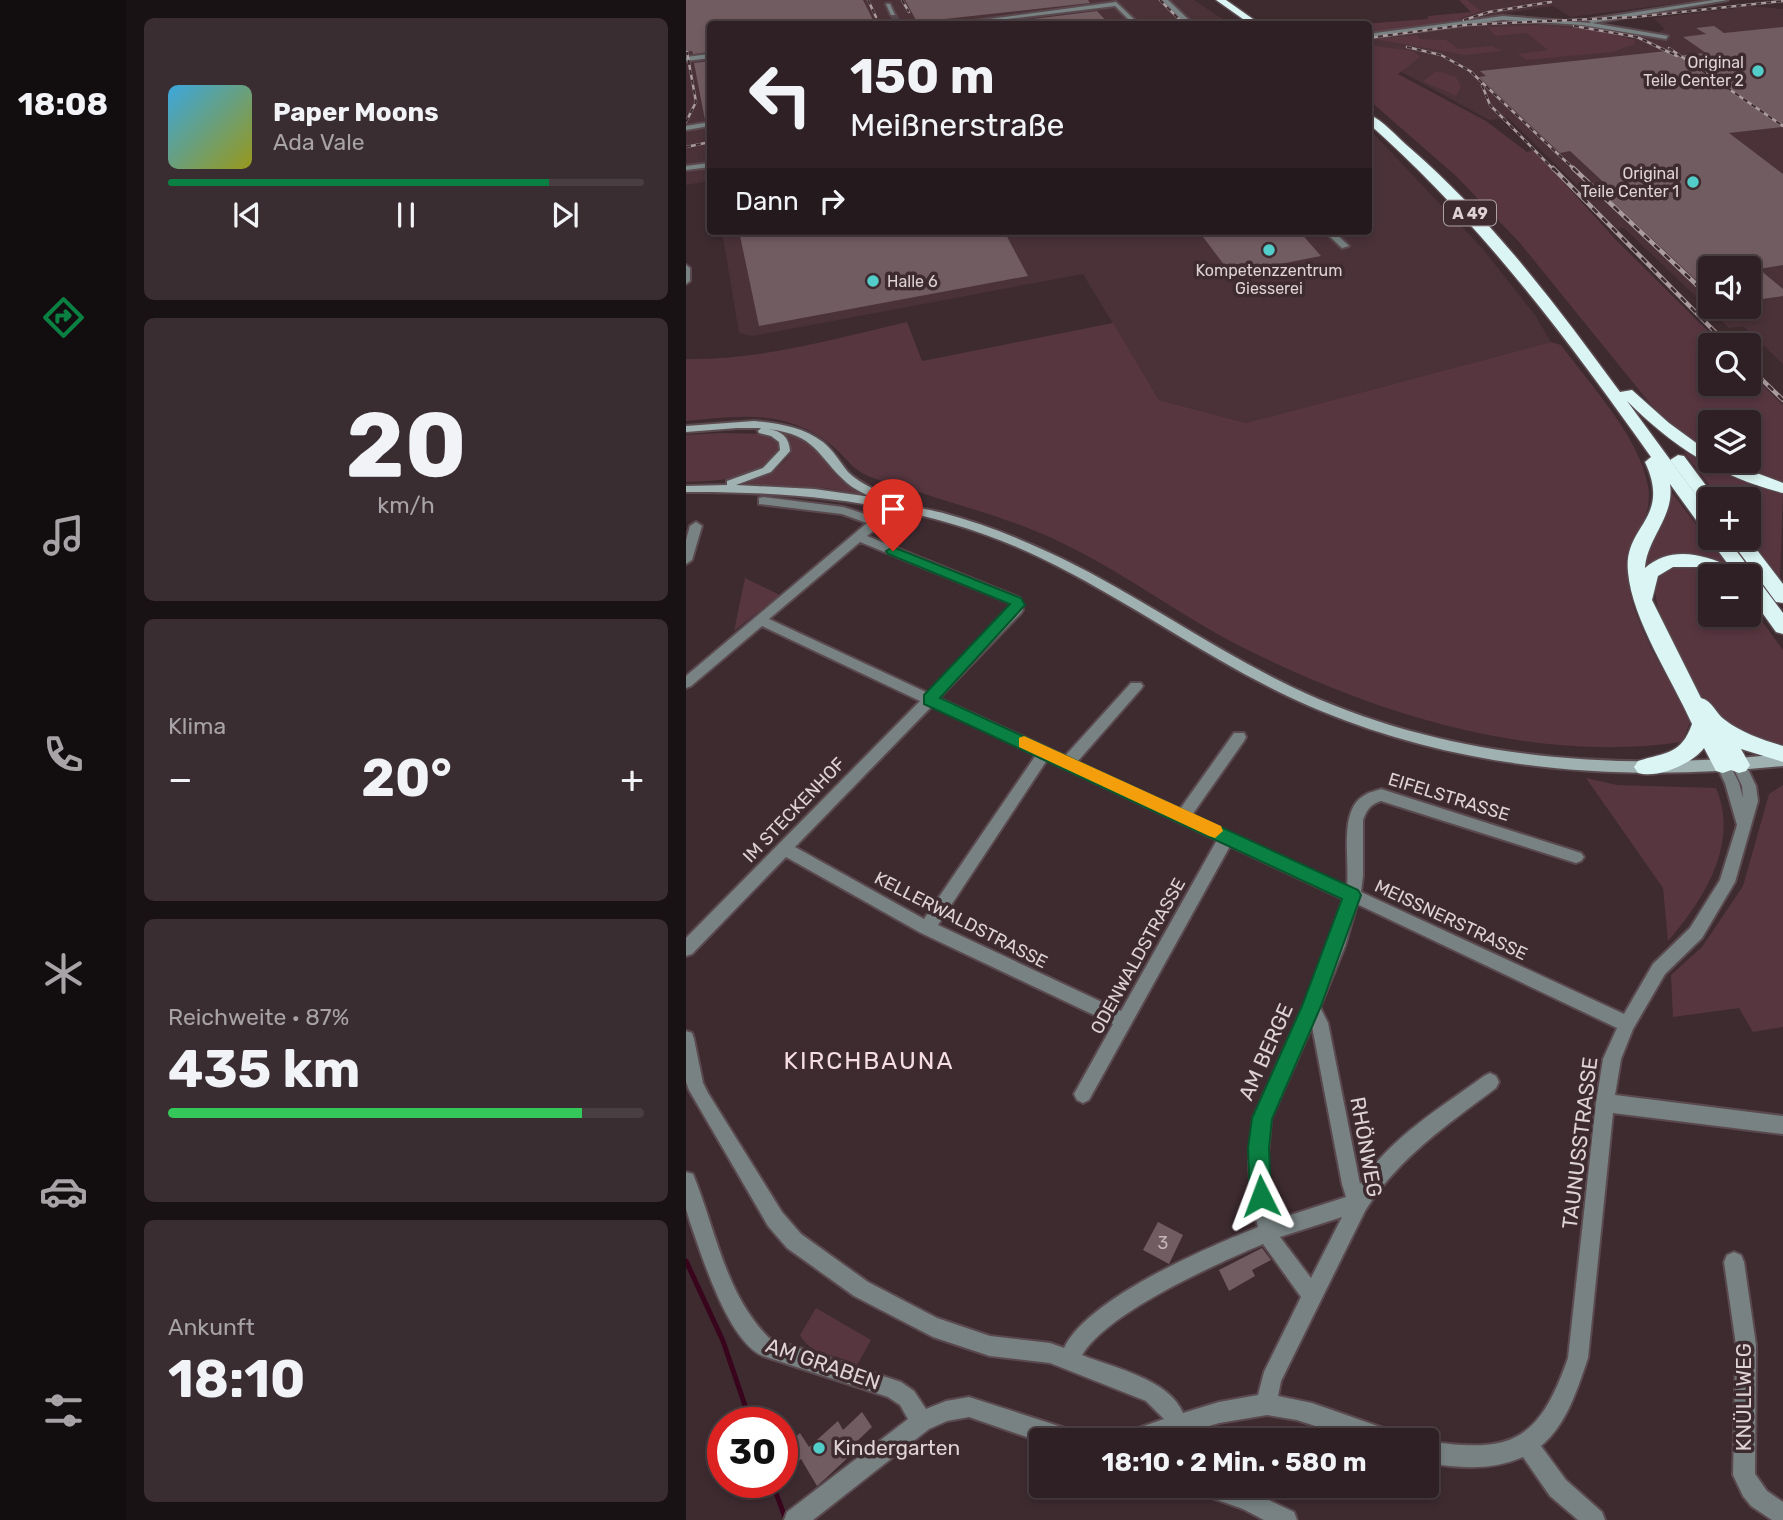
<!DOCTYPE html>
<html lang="de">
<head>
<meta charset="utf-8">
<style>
	body { margin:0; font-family:Rubik,sans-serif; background:#3a2d31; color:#f1f3f6; height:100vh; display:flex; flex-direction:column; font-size:26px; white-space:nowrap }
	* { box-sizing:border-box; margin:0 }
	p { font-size:23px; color:#a7a3a6 }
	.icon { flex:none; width:38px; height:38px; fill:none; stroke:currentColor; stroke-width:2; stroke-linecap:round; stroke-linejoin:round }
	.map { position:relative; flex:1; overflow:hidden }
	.sheet { display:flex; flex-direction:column; gap:18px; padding:18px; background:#191214; width:560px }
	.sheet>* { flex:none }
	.top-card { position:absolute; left:21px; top:21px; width:665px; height:214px; border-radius:7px; box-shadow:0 4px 10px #0003,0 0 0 2px #493e41; background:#2e2024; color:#f1f3f6; overflow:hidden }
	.fabs { position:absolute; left:1012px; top:256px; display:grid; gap:14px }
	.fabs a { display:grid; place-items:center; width:63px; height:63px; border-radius:7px; background:#2e2024; box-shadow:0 4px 10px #0003,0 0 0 2px #493e41; font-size:35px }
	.speed { position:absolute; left:21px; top:1407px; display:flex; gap:14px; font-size:35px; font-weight:700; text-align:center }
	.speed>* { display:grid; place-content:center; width:91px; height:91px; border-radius:50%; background:#2e2024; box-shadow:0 4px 10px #0003,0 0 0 2px #493e41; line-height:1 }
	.speed .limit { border:10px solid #d22; background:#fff; color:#111 }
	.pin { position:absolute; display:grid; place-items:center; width:60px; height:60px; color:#fff; margin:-72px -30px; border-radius:50% 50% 50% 0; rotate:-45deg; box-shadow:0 0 7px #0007 }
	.pin .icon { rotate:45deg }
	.me { position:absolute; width:77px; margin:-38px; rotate:357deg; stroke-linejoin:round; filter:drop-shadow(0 0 5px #0008) }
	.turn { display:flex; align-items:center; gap:24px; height:147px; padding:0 28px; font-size:32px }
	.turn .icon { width:91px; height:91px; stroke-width:2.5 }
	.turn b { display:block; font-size:49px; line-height:60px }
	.then { display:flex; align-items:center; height:66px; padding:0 28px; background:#0003; gap:14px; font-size:26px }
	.big { font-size:52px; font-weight:700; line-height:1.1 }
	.sheet .card { flex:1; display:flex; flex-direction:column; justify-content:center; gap:10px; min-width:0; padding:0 24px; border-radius:10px; background:#3a2d31 }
	.sheet .dial { align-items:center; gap:0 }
	.dial b { font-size:91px; line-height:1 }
	.song { display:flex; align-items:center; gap:21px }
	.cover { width:84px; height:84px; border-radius:10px; background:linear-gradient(135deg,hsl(200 70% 55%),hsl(60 70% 35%)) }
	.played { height:7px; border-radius:4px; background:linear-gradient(90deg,#0b8043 80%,#493e41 80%) }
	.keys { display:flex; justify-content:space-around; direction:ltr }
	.heat { display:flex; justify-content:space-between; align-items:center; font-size:38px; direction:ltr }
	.charge { height:10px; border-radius:5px; background:linear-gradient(90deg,#34c759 87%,#493e41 0) }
	.trip { position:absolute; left:343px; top:1428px; width:410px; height:70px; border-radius:7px; background:#2e2024; box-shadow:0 4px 10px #0003,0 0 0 2px #493e41; font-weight:700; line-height:70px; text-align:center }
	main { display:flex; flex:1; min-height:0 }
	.tab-bar { display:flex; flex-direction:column; width:126px; justify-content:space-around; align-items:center; background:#120d0e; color:#a7a3a6 }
	.tab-bar .icon { width:49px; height:49px }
	.tab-bar .on { color:#0b8043 }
	.tab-bar b { font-size:32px; color:#f1f3f6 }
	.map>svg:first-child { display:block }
	.built { fill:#4b3239; fill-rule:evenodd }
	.green { fill:#573640 }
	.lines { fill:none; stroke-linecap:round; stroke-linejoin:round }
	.stream { stroke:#39051c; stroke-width:5 }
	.building { fill:#715c62 }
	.minor-tunnel { stroke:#554449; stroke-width:7; stroke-dasharray:7 3.5; stroke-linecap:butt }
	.minor-casing { stroke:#5a494e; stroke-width:4 }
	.secondary-casing { stroke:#5a494e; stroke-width:4 }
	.motorway-casing { stroke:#5a494e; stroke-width:3 }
	.minor { fill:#788282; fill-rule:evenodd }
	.secondary { fill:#9fb1b0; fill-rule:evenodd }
	.motorway { fill:#daf5f3; fill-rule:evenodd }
	.rail-far1-casing { stroke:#a99b9e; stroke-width:2.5 }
	.rail-casing { stroke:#a99b9e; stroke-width:4.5 }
	.rail-far1 { stroke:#3d2b30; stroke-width:2; stroke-dasharray:5; stroke-linecap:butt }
	.rail { stroke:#3d2b30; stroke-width:2.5; stroke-dasharray:7; stroke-linecap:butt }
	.route { fill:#0b8043; stroke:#07532c; stroke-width:2 }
	.slow { fill:#f59e0b }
	.poi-dot { fill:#53cdc9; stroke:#3d2b30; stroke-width:2.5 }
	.labels { text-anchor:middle; stroke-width:7; stroke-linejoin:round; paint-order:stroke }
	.far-poi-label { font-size:16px; fill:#ded2d5; stroke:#3d2b30; text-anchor:end }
	.shield { fill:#3d2b30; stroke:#aea0a4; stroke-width:2 }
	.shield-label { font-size:16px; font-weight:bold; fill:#ded2d5 }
	.street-label { font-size:18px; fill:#ded2d5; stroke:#3d2b30 }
	.near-number-label { font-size:18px; fill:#c3b4b8 }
	.near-street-label { font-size:21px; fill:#ded2d5; stroke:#3d2b30 }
	.near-poi-label { font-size:21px; fill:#ded2d5; stroke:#3d2b30; text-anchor:start }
	.near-quarter-label { font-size:24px; letter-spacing:2px; fill:#f5dde3; stroke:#3d2b30 }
</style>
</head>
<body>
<main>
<nav class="tab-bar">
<b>18:08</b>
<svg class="icon on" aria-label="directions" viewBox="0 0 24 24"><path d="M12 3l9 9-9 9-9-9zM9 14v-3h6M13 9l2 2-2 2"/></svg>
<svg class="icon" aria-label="music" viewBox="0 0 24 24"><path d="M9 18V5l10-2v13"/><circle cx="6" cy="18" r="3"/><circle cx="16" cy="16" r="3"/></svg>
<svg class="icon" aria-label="phone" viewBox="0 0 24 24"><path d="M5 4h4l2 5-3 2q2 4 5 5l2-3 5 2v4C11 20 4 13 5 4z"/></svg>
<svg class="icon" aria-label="climate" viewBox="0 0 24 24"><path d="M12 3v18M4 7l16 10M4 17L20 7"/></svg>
<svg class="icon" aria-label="car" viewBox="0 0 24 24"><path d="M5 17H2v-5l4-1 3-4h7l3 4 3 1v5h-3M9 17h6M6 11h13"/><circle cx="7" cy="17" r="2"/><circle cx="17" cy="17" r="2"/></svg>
<svg class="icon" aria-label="filters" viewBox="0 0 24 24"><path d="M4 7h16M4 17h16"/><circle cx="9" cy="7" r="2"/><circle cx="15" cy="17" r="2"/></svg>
</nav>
<section class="sheet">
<div class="card">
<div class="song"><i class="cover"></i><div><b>Paper Moons</b><p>Ada Vale</p></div></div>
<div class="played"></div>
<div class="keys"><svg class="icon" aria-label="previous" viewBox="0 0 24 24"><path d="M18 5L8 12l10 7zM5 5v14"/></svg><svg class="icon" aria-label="pause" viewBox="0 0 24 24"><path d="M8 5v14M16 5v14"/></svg><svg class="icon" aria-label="next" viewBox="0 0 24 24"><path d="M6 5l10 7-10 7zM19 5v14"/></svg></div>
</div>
<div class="card dial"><b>20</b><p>km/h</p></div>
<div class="card"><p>Klima</p>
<div class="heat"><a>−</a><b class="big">20°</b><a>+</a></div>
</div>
<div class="card"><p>Reichweite · 87%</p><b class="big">435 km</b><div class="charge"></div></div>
<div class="card"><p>Ankunft</p><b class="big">18:10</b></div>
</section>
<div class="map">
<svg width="1097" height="1520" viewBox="0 0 1097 1520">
	<rect width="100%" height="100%" fill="#3d2b30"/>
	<!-- built -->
	<g class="built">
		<polygon points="0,0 508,0 544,24 24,24 24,181 0,185"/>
		<path d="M781,0H1017L885,17L867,6L816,14L968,34L979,29L967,18L1052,8L1051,5L1097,9V364L1057,326L1043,328L938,228L931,229L900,198L903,197L822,118L803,120L683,54L682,34L769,22L794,11ZM1024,268H1062V306H1024Z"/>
		<polygon points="683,129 796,248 849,315 865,342 560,423 473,400 397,274 66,336 53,333 36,231 682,231"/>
	</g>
	<!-- green -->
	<g class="green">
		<polygon points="773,0 781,0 795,11 772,20 683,33 682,24 676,24 742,19 742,16 785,12"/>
		<polygon points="852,25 907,29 948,40 949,44 926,52 840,60 832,54 862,50 841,33 810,36 801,27"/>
		<polygon points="731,35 734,39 760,40 772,49 806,46 816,51 780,55 689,39"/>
		<polygon points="682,45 727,51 734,57 712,74 800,121 841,152 848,150 931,241 1036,345 1024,345 1024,383 1062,383 1062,371 1097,405 1097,482 1028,460 1062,460 1062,422 1024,422 1024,458 983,427 834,243 770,176 683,100"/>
		<polygon points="751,71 770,77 775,86 770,96 737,81"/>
		<path d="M221,322L236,361L427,323L473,400L560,423L865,342L875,345C905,386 953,436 962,486C968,516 945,539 942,568C938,612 984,681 1005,720L996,742C850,763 700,717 570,654C502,622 442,574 374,542C327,519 276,507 227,490C211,485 190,481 176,473C164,466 155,452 144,444C99,409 53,416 0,421V359C76,360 147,339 221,322Z"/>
		<path d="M91,431C134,439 145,473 180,495L140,488L58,484C79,477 92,471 105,453L104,440Z"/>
		<path d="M34,433L78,434L92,441L93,453C64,481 39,480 0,482V435Z"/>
		<polygon points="997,451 1036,471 1097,490 1094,578 1062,536 1062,499 1034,499"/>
		<polygon points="983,489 1044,569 1000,556 956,581 958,556"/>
		<path d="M1015,566L1036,576H1024V614H1062V602L1097,650V747C1026,739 975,650 968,584L980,567Z"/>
		<polygon points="59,578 94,595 48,631"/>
		<path d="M900,778L931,785L1030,788C1054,844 1017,901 982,941L977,888Z"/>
		<polygon points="1097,785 1097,1027 1067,1032 1053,1008 987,1017 985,975 1016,947 1057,886 1083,794"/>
		<path d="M130,1308L185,1340L171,1365C150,1353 127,1358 114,1335Z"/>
	</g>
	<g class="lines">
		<!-- stream -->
		<g class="stream">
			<polyline points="0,1261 37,1341 65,1423"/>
			<polyline points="86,1482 100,1520"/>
		</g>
	</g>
	<!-- building -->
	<g class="building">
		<polygon points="0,0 177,0 189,24 24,24 24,52 7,54 6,51 0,52"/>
		<polygon points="219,0 402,0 404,3 231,22"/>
		<polygon points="411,11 423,24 352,24 347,19"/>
		<polygon points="1028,26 1038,33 1097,27 1097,127 1043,133 1097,174 1097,265 1073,269 1097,289 1097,296 1062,301 1062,268 1024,268 1024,293 918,194 928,192 884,151 874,153 793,77 800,76 794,71 981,51 988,56 1020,53 997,37 1020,34 1010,28"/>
		<polygon points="24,61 24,119 19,120 8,63"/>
		<polygon points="53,231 318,231 342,276 73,326"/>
		<polygon points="525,231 613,231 635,256 563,270 558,263 539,266 514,233"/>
		<polygon points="472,1222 497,1235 483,1264 457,1250"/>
		<polygon points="576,1248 585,1260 566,1270 569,1276 543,1291 533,1270"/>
		<polygon points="176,1412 186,1427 166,1446 169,1451 139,1479 131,1486 115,1459 102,1471 96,1461 96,1450 114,1433 123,1447 152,1421 157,1430"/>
	</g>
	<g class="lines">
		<!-- minor-tunnel -->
		<polyline class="minor-tunnel" points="207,14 213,24"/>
		<defs>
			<g id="minor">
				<polygon points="476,0 482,0 505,22 505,24 491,24 498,22"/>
				<polygon points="1028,0 1042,0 906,23 982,36 980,39 896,25 817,20 682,38 682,34 817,16 905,23 903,21 906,19"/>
				<polygon points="430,2 453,24 447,24 429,6 280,24 266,24"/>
				<polygon points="200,4 204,4 209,15 205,15"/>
				<polygon points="24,54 24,58 0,61 0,57"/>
				<polygon points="24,122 24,126 0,130 0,126"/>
				<polygon points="24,163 24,167 0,170 0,166"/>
				<polygon points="638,231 647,231 663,246 656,248"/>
				<polygon points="0,265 4,268 4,281 0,284"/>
				<path d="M77,497L157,507L194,519V525L181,536L334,598L337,610L335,613L253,698L379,756L445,683H455L457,686L455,689L391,762L494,809L548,733H558L560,737L558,741L506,815L642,878L661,886C664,861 652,809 679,795C683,792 690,791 695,789L895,853L898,857L895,861L890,863L695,801C685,804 681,809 677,820V876L675,892L938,1014L967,964L1004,928L1034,880L1051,825L1039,783L1030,765L1032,761H1042L1053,783L1057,798L1056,786L1046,765L1048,761H1058L1070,786L1072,801L1049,882L1016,938L979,974L947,1029L935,1059L929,1095L1097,1116V1134L927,1113L902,1358C891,1390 881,1424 855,1446L880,1480L916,1512L919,1520H892L864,1496L837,1457C805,1471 774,1468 740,1463V1441C826,1454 853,1441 882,1358L910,1103L917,1059L931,1028L671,904L659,946L634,1007L642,1023L674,1184C704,1138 754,1108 798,1076L804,1073L810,1076L813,1082L810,1088C761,1125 712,1158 679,1211L595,1381L592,1396L626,1403L700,1429L707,1433L710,1440H672L611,1420L581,1415L533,1423L500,1433L492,1439L435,1440L438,1433L478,1419L460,1401L364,1363L304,1356L247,1337L168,1296L101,1248L82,1226L3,1090L0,1082V1031L6,1033L8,1039L17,1083L22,1093L96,1212L115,1234L182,1282L251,1318L304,1336L364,1343L378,1348C402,1298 520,1248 572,1227L565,1197L563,1165L567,1118L631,975L657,899L544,846L403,1100L397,1103L391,1100L388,1094L427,1024L235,933L100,857L6,954L0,956V938L234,701L76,626L5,686L0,688V676L181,523L156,514L73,504V498ZM174,542L324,603L325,609L242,693L83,619ZM246,706L350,755L238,919L109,847ZM361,760L531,840L435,1011L252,925ZM626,1026L656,1184L660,1197L589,1220L581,1165L585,1119ZM656,1217L625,1278L594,1237ZM577,1244L615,1297L578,1372L572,1395L533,1402L497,1413C483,1379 428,1368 396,1355C422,1312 530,1264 577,1244Z"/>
				<polygon points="10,522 16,526 6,560 0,564 0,540 4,526"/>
				<path d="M0,1172L7,1174C30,1230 39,1294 83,1338L215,1382L228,1391L240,1409L260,1401L283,1397L382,1429L389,1433L392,1440L355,1442L283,1417L261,1421L243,1429L127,1520H98L101,1512L222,1419L214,1405L202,1397L77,1356C42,1342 16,1256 4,1222L0,1209Z"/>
				<polygon points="1048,1252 1055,1255 1058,1262 1070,1345 1069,1474 1081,1491 1097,1502 1097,1520 1086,1520 1065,1506 1057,1496 1047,1475 1050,1345 1038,1262 1041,1255"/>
				<polygon points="512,1486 553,1486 608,1512 611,1520 578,1520 557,1509 515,1494"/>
			</g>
			<path id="secondary" d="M68,421C92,423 117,427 137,442C147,450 154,462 162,472C172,482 183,486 195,493C198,495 199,499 202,500C210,504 246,510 257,513C298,524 338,540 377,559C455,597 527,649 606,687C759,760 931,772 1097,754V766C941,782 782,772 635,711C542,673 461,612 371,566C256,506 129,491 0,492V486L41,485V481L77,468L94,450L93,442L85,436L73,433L72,431L75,428H51L0,432V426ZM82,429C131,435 130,455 161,483C168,489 177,493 185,497L128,489L50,485L85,472L104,451C103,437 96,431 82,429Z"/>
			<g id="motorway">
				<polygon points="530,0 540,0 574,24 564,24"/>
				<path d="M682,114C697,120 711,137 724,148C805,218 871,306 934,392L946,390L983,423L1024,453V460H1036L1097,483V493C1034,477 987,447 941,401L1024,514V533L1018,531L984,484C989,516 961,538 959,568C983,546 1017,553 1044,567L1022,537H1040L1097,613V634L1090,632L1062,593V576H1031L1012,567H987L972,576L966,600L1015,698C1027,701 1029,713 1039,720C1056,733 1077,740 1097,746V762L1055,749L1064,765L1060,771L1053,773L1045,770L1037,773L1030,771L1018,748C1006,764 971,779 952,773L948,767L952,761C980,752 995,755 1006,724C986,679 946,620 942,572C937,525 986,520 959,462L965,457C880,337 793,221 682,123Z"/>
				<polygon points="992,455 998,456 1030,499 1024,499 1024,507 1018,506 984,460"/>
				<polygon points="1042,537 1061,537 1097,584 1097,603 1090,602"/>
			</g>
		</defs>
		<!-- minor casing -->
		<use href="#minor" class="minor-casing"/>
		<!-- secondary casing -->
		<use href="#secondary" class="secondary-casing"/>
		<!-- motorway casing -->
		<use href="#motorway" class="motorway-casing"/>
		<!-- minor -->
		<use href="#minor" class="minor"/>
		<!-- secondary -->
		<use href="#secondary" class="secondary"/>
		<!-- motorway -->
		<use href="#motorway" class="motorway"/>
		<defs>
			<g id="rail-far1">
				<polyline points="182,0 190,17"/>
				<polyline points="216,0 223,12"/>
				<polyline points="474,0 498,24"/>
				<polyline points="778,20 803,12 865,2"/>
				<polyline points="888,26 951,37 991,56"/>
				<polyline points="682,38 778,25 949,17 1097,1"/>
				<polyline points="721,47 755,55 784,71 889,170"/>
				<polyline points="983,48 1097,126"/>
				<polyline points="796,85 804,105 868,170"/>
				<polyline points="0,122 10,102 1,52"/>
				<polyline points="0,147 24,142"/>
			</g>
			<g id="rail">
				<polyline points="867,168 1042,345"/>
				<polyline points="887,168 1012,286"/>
				<polyline points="1062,366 1097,400"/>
			</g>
		</defs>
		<!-- rail-far1 casing -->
		<use href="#rail-far1" class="rail-far1-casing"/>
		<!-- rail casing -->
		<use href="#rail" class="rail-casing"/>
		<!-- rail-far1 -->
		<use href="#rail-far1" class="rail-far1"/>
		<!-- rail -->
		<use href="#rail" class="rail"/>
	</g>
	<!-- route -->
	<polygon class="route" points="207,547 335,598 339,605 254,698 672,890 675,895 635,1006 586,1119 583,1148 585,1196 582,1204 575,1207 567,1204 564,1196 562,1148 566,1118 616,1006 656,899 238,704 238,695 324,604 202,554 200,551"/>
	<!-- slow -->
	<polygon class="slow" points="338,736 535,826 537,831 529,838 523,836 333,747 333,738"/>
	<!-- markers -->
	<g class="poi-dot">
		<circle cx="1072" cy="71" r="7"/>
		<circle cx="1007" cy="182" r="7"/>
		<circle cx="583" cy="250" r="7"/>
		<circle cx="187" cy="281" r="7"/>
		<circle cx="133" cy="1448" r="7"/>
	</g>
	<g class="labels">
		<!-- far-poi labels -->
		<g class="far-poi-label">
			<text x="1058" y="68">Original<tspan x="1058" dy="18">Teile Center 2</tspan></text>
			<text x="993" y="179">Original<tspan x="993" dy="18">Teile Center 1</tspan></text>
			<text x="583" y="276" text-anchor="middle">Kompetenzzentrum<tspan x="583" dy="18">Giesserei</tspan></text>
			<text x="201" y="287" text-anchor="start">Halle 6</text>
		</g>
		<!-- shield labels -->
		<rect class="shield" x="758" y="200.5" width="52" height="25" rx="5"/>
		<g class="shield-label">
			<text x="784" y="219">A 49</text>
		</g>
		<!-- street labels -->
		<g class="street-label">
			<text transform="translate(763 797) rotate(17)" y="6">EIFELSTRASSE</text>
			<text transform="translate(108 810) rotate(-46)" y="6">IM STECKENHOF</text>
			<text transform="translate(275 920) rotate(27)" y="6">KELLERWALDSTRASSE</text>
			<text transform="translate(765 920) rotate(25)" y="6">MEISSNERSTRASSE</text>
			<text transform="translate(452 956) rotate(-61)" y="6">ODENWALDSTRASSE</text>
		</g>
		<!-- near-number labels -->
		<g class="near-number-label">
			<text x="477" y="1249">3</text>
		</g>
		<!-- near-street labels -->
		<g class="near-street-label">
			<text transform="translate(580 1052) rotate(-66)" y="7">AM BERGE</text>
			<text transform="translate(894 1143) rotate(-83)" y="7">TAUNUSSTRASSE</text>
			<text transform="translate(680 1147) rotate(80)" y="7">RHÖNWEG</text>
			<text transform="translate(137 1364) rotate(19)" y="7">AM GRABEN</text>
			<text transform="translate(1058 1397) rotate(-90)" y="7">KNÜLLWEG</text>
		</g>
		<!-- near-poi labels -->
		<g class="near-poi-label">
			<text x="147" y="1455">Kindergarten</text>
		</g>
		<!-- near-quarter labels -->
		<g class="near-quarter-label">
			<text x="183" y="1069">KIRCHBAUNA</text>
		</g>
	</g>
</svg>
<div class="fabs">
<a><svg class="icon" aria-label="sound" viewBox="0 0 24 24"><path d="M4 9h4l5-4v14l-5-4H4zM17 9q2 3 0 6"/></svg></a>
<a><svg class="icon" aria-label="search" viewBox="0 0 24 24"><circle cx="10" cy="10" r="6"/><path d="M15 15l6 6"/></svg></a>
<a><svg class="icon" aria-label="layers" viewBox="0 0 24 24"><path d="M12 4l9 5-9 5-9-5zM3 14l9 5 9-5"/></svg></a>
<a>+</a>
<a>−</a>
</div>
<div class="speed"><div class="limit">30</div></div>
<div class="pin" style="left:207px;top:551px;background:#d93025"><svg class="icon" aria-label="arrive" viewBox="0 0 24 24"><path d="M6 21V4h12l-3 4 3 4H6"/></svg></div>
<svg class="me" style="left:575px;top:1196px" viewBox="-20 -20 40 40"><path d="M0-17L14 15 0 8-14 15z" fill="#0b8043" stroke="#fff" stroke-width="4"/></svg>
<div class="trip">18:10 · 2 Min. · 580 m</div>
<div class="top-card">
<div class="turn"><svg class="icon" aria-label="left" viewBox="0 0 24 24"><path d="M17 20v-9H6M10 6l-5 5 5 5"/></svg><div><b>150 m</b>Meißnerstraße</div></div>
<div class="then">Dann<svg class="icon" aria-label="right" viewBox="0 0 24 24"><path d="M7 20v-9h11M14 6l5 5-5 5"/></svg></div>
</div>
</div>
</main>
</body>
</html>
